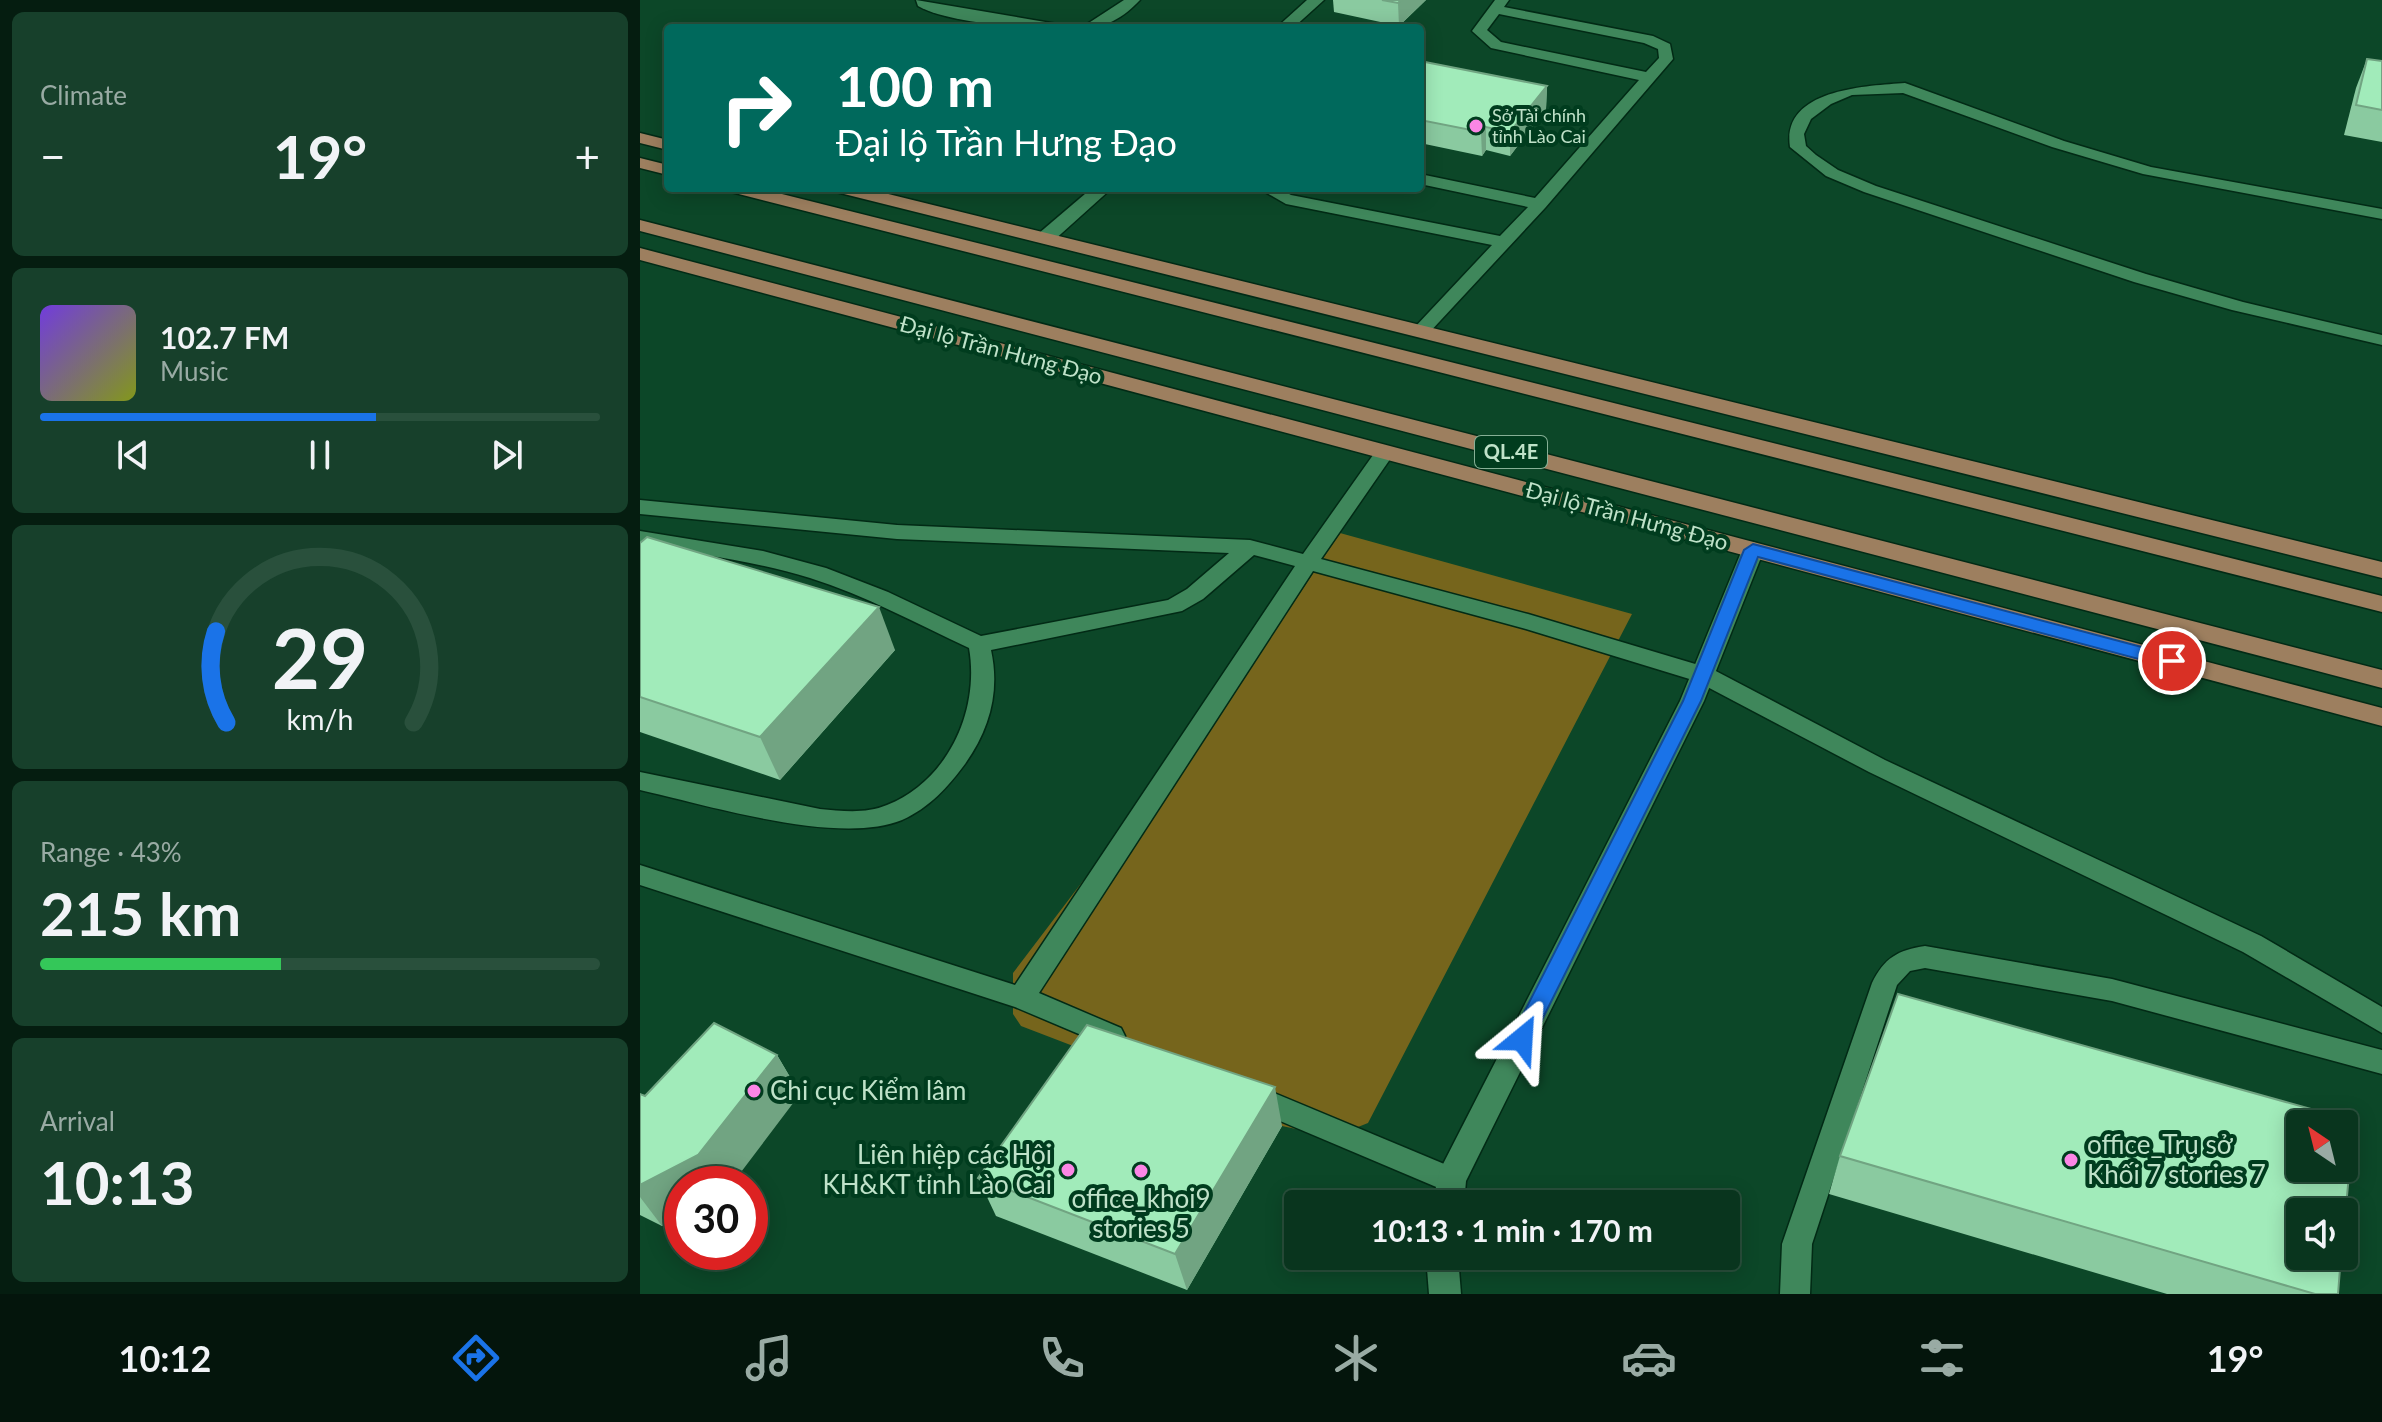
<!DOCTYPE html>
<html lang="en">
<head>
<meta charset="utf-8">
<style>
	body { margin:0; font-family:Lato,sans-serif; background:#17402b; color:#f1f3f6; height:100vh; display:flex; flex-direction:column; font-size:30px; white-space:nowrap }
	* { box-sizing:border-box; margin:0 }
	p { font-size:26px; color:#99aba4 }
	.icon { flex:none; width:44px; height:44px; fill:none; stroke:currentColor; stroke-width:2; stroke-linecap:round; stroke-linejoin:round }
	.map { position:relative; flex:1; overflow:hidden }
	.drawer { display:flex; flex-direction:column; gap:12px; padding:12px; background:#051d10; width:640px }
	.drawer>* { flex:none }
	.top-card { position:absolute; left:24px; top:24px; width:760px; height:168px; border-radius:8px; box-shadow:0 4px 20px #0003,0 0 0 2px #29503c; background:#00695c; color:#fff; overflow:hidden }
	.needle { width:52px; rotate:325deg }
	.buttons { position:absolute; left:1646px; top:1110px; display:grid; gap:16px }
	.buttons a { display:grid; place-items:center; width:72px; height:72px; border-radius:8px; background:#09351e; box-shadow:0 4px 20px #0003,0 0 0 2px #29503c; font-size:40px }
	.speed { position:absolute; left:24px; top:1166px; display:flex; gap:16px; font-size:40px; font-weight:700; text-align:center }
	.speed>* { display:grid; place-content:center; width:104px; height:104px; border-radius:50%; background:#09351e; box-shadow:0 4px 20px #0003,0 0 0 2px #29503c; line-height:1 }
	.speed .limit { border:12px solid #d22; background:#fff; color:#111 }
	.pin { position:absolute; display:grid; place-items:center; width:68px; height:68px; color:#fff; margin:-34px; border:4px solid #fff; border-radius:50%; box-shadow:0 2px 8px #0007 }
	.me { position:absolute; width:88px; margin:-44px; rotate:27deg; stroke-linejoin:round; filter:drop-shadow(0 0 6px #0008) }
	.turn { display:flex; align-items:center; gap:28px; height:168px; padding:0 40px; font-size:36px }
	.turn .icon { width:104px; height:104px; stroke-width:2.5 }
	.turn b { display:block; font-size:56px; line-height:68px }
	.big { font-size:60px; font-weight:700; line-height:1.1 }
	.drawer .tile { flex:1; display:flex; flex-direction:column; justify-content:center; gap:12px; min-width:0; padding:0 28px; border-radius:12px; background:#17402b }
	.drawer .dial { align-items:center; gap:0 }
	.dial svg { height:208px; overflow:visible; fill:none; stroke:#29503c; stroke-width:7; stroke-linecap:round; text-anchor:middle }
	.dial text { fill:#f1f3f6; stroke:none }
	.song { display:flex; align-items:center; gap:24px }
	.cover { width:96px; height:96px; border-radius:12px; background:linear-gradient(135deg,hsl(260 70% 55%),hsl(70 70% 35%)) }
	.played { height:8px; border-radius:4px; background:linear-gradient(90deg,#1a73e8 60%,#29503c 60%) }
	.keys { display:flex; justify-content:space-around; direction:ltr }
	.heat { display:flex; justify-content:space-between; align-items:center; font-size:44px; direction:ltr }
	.charge { height:12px; border-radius:6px; background:linear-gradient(90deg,#34c759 43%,#29503c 0) }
	.trip { position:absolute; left:644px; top:1190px; width:456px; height:80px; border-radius:8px; background:#09351e; box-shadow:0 4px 20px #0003,0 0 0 2px #29503c; font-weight:700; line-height:80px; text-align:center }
	.dock { display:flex; height:128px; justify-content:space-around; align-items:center; background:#04150c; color:#99aba4 }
	.dock .icon { width:56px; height:56px }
	.dock .active { color:#1a73e8 }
	.dock b { font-size:36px; color:#f1f3f6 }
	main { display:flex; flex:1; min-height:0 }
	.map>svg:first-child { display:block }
	.green { fill:#76651c }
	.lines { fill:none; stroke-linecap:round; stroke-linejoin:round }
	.lane-casing { stroke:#022a15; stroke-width:3 }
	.street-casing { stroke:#022a15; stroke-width:3 }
	.primary-casing { stroke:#022a15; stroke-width:3 }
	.lane { fill:#3f875b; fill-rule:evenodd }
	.street { fill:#3f875b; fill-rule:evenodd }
	.primary { fill:#9d7f5f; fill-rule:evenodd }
	.wall { fill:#8acaa0 }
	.shaded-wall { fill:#71a482 }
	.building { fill:#a1ebba; stroke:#71a482; stroke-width:2; fill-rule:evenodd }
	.route { fill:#1a73e8; stroke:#114b97; stroke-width:2 }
	.poi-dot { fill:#fb86e5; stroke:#003c1e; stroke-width:3 }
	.labels { text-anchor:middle; stroke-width:8; stroke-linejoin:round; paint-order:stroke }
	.far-poi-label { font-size:18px; fill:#bfe2c9; stroke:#003c1e; text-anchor:start }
	.shield { fill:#003c1e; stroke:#86b096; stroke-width:2 }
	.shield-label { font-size:20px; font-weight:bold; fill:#bfe2c9 }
	.street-label { font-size:22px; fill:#bfe2c9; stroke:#003c1e }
	.near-poi-label { font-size:26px; fill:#bfe2c9; stroke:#003c1e; text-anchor:start }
</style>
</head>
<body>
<main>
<section class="drawer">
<div class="tile"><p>Climate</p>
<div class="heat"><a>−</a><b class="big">19°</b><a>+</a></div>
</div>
<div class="tile">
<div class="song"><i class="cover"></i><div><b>102.7 FM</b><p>Music</p></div></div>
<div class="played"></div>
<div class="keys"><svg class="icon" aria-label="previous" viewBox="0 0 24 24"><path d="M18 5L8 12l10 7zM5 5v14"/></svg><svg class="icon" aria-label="pause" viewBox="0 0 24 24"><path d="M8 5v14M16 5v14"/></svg><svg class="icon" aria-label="next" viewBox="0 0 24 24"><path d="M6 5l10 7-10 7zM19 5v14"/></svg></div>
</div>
<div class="tile dial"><svg viewBox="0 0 100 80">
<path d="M14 69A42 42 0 1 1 86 69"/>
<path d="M14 69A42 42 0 0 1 10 34" stroke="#1a73e8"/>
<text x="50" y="56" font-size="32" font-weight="700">29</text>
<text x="50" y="72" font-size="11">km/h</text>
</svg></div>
<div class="tile"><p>Range · 43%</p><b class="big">215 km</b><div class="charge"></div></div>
<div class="tile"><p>Arrival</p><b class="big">10:13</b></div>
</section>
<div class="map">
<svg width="1742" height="1294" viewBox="0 0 1742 1294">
	<rect width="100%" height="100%" fill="#0c4728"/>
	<!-- green -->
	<polygon class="green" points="700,533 992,614 728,1123 693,1137 642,1126 381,1026 373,1014 373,973 648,611"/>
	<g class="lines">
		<defs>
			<g id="lane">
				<path d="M276,0L417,24L424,28C387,28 310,24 278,6Z"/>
				<path d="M484,0H500C483,18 466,28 441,28Z"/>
				<path d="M855,0H869L864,7L1013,36L1030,44L1033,59L905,208L787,335H775L772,331L775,327L852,245L646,204L618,188H638L651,195L860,236L888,207L780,184V174L895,198L999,80L851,48L832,31ZM859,14L1004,43L1018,49L1019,58L1006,72L861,42L847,30Z"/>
				<path d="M1265,83L1424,141L1511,167L1742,209V219L1503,174L1412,147L1263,93L1212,95L1191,104L1171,119L1164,134L1166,146L1176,155L1198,170L1236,186L1506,274L1603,302L1742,335V345L1592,310L1494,282L1224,192L1186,176L1150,147C1141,89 1226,86 1265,83Z"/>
				<path d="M745,446L755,452L681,559L888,614L1072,669L1245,760L1621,936L1742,1007V1033L1603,952L1229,772L1056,681L886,629L673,571L399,993L481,1028L485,1036L481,1044L472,1048L375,1007L0,885V865L375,985L655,566L614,555L563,599L542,611L351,650C360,691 350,729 325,764C308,787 289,808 262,820C199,846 67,805 0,790V772L180,809C202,811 226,814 247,805C308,781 340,710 329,648C277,624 225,595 170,578C115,561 57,554 0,545V531L123,551L186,568L248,592L341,636L528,600L547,589L589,553L257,539L0,514V500L257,525L610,540L663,554L738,448Z"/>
				<path d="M1285,946L1472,979L1742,1050V1074L1472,1001L1285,968L1270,971L1257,985L1172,1244L1170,1294H1140L1142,1244L1232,983C1244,958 1258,950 1285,946Z"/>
				<polygon points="610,1083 821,1171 825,1180 821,1189 811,1193 801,1189 600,1104 596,1095 600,1086"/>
			</g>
			<g id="street">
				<polygon points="667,0 684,0 653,28 636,28"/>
				<polygon points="452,188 472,188 412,242 398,242 396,238 398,234"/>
				<polygon points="1113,542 1121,545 1124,550 1064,701 826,1181 824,1204 792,1204 800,1170 1040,701 1102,550 1105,545"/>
				<polygon points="786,1256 818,1256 821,1294 789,1294"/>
			</g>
			<g id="primary">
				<polygon points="0,133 28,140 28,150 0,143"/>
				<polygon points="0,158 28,165 28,175 0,168"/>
				<polygon points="88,188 118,188 1742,596 1742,612 91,192"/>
				<polygon points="193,188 224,188 1742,562 1742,578 196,192"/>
				<polygon points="0,220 1742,670 1742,688 0,231"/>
				<polygon points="0,248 1742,708 1742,726 0,260"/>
			</g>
		</defs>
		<!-- lane casing -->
		<use href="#lane" class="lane-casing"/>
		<!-- street casing -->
		<use href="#street" class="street-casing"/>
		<!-- primary casing -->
		<use href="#primary" class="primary-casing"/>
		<!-- lane -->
		<use href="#lane" class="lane"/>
		<!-- street -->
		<use href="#street" class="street"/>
		<!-- primary -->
		<use href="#primary" class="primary"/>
	</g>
	<!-- wall -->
	<g class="wall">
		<polygon points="693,0 786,0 759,26 694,12"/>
		<polygon points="1727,59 1742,61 1742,142 1704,135 1716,88"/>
		<polygon points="780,61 907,86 906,109 870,156 846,150 842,156 780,143"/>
		<polygon points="0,543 255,650 140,780 0,732"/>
		<polygon points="137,1055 160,1094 22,1226 0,1215 0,1094 5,1096"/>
		<polygon points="642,1126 547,1290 356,1216 338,1178"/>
		<polygon points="1200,1156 1698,1294 1527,1294 1189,1194"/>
	</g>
	<!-- shaded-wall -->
	<g class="shaded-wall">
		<polygon points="761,0 786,0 759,26 758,3"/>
		<polygon points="907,86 906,109 870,156 870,132"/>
		<polygon points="846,127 846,150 842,156 841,132"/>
		<polygon points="239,607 255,650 140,780 120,737"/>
		<polygon points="137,1055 160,1094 92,1184 42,1184 42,1215 22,1226 0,1197 0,1185"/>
		<polygon points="635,1087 642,1126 547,1290 535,1254"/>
	</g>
	<!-- building -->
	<g class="building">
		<polygon points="742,0 761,0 758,3"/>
		<polygon points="1727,59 1742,61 1742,110 1716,105"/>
		<polygon points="780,61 907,86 870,132 846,127 841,132 780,120"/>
		<polygon points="7,537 239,607 120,737 0,697 0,543"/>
		<path d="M1258,994L1714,1121L1704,1228V1212H1660V1256H1701L1698,1294H1675L1200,1156ZM1660,1124H1704V1168H1660Z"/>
		<polygon points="74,1023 137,1055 58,1155 0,1185 0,1094 5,1096"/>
		<polygon points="447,1025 635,1087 535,1254 338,1178"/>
	</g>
	<!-- route -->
	<polygon class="route" points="1113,544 1532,655 1541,661 1532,668 1118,557 1061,701 889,1046 882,1049 874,1046 870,1039 874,1032 1043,701 1104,550"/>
	<!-- markers -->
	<g class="poi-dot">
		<circle cx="836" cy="126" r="8"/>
		<circle cx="114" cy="1091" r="8"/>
		<circle cx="1431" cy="1160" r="8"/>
		<circle cx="428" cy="1170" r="8"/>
		<circle cx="501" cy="1171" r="8"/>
	</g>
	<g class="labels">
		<!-- far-poi labels -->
		<g class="far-poi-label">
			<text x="852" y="122">Sở Tài chính<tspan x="852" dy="21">tỉnh Lào Cai</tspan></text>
		</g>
		<!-- shield labels -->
		<rect class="shield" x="835" y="436" width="72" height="32" rx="6"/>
		<g class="shield-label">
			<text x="871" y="459">QL.4E</text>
		</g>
		<!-- street labels -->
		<g class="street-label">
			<text transform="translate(361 350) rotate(15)" y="8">Đại lộ Trần Hưng Đạo</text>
			<text transform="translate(987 516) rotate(15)" y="8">Đại lộ Trần Hưng Đạo</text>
		</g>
		<!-- near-poi labels -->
		<g class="near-poi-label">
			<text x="130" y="1100">Chi cục Kiểm lâm</text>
			<text x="1447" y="1154">office_Trụ sở<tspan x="1447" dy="30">Khối 7 stories 7</tspan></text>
			<text x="412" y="1164" text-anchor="end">Liên hiệp các Hội<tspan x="412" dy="30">KH&amp;KT tỉnh Lào Cai</tspan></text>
			<text x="501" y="1208" text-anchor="middle">office_khoi9<tspan x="501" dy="30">stories 5</tspan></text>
		</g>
	</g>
</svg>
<div class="buttons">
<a><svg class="needle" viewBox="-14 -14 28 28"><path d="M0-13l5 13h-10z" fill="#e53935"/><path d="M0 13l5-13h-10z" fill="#99aba4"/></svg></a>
<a><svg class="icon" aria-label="sound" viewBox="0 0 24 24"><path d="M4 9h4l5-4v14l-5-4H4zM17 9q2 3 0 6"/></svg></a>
</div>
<div class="speed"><div class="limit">30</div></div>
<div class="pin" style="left:1532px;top:661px;background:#d93025"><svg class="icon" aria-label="arrive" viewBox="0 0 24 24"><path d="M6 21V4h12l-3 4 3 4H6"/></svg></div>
<svg class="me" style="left:882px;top:1039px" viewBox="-20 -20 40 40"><path d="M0-17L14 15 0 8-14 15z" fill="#1a73e8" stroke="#fff" stroke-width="4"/></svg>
<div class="trip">10:13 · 1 min · 170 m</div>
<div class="top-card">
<div class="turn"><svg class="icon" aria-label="right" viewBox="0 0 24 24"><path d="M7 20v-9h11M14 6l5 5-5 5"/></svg><div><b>100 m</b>Đại lộ Trần Hưng Đạo</div></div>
</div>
</div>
</main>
<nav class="dock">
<b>10:12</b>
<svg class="icon active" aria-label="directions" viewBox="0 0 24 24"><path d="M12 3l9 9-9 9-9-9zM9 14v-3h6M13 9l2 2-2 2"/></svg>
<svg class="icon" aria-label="music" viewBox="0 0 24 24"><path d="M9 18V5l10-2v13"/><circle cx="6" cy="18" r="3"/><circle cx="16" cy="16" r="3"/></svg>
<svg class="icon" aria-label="phone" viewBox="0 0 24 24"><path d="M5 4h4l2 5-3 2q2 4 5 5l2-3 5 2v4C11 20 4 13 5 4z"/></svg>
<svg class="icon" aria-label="climate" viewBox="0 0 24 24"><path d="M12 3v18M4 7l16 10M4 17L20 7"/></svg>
<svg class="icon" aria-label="car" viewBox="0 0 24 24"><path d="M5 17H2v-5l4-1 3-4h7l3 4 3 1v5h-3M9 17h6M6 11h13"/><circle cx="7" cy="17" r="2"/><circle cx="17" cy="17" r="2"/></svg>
<svg class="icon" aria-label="filters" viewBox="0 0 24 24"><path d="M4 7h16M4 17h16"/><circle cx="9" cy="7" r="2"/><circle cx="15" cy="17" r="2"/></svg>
<b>19°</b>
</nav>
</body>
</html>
